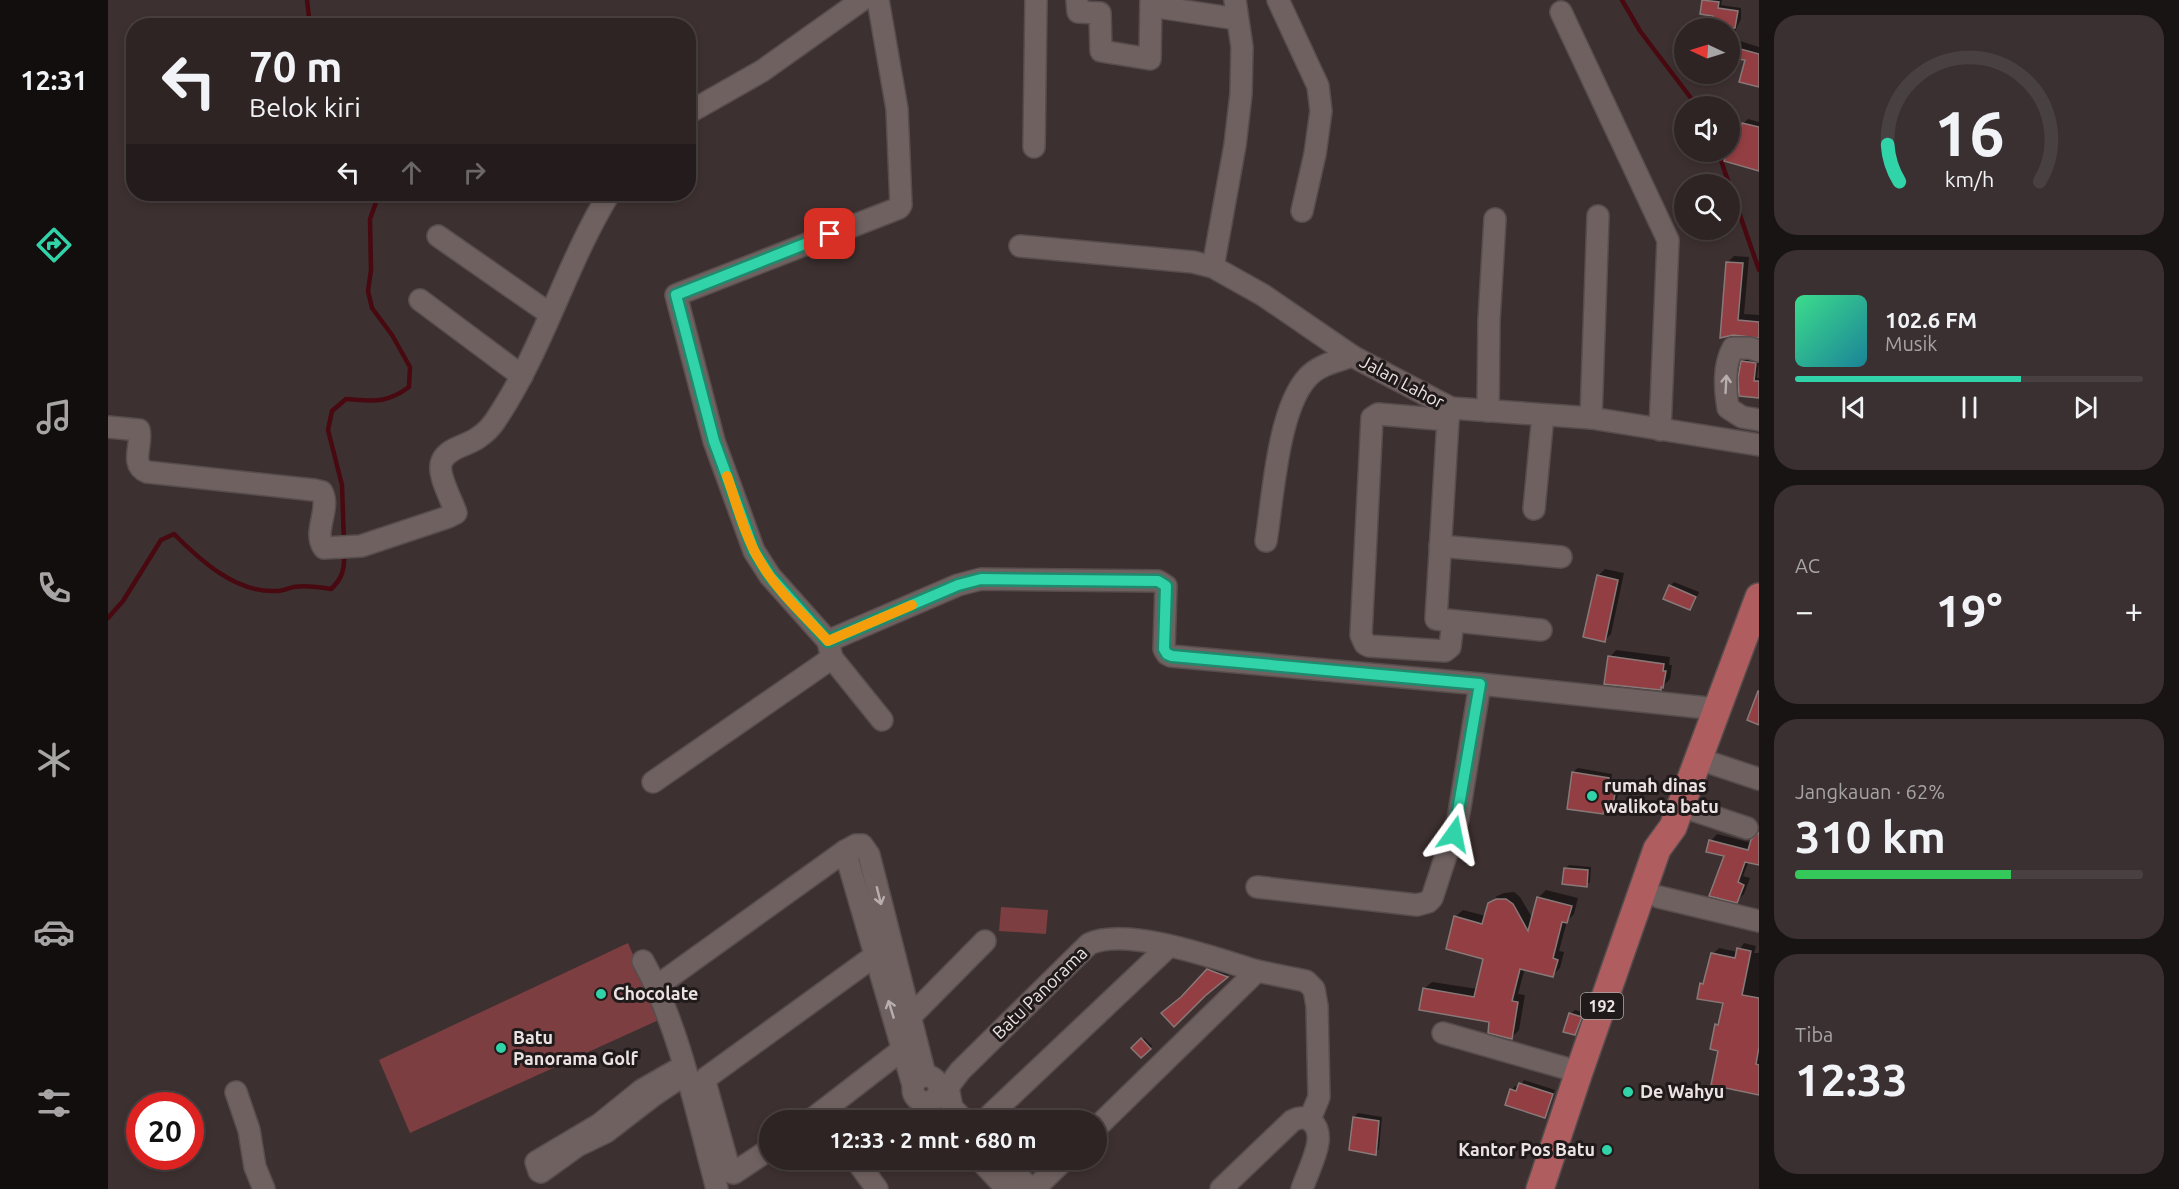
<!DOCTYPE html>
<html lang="id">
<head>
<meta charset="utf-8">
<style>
	body { margin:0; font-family:Ubuntu,sans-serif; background:#3a3031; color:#f1f3f6; height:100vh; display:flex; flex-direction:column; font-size:22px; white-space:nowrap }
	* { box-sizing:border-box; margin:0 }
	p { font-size:20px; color:#a7a4a6 }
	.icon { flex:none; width:33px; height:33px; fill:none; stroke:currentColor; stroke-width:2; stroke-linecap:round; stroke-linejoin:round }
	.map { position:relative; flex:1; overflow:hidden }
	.details { display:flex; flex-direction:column; gap:15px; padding:15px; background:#191414; width:420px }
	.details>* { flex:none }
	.hud { position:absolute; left:18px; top:18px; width:570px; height:183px; border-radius:24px; box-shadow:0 3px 9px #0003,0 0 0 2px #494141; background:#2e2424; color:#f1f3f6; overflow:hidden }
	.needle { width:39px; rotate:274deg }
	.fabs { position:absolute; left:1566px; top:18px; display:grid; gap:12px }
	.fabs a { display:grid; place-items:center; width:66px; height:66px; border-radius:50%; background:#2e2424; box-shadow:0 3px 9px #0003,0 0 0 2px #494141; font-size:30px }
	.speed { position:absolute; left:18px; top:1092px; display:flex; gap:12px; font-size:30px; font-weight:700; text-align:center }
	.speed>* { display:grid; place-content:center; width:78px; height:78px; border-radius:50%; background:#2e2424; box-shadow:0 3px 9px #0003,0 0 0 2px #494141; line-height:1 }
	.speed .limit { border:9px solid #d22; background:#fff; color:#111 }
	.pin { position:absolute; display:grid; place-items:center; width:51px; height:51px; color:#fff; margin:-26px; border-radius:12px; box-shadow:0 3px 9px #0006 }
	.me { position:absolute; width:66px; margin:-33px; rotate:12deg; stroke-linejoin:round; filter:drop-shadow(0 0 4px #0008) }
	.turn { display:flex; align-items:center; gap:21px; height:126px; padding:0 24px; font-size:27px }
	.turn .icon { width:78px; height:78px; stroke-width:2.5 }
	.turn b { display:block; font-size:42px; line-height:51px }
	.lanes { display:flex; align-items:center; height:57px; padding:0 24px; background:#0003; justify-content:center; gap:30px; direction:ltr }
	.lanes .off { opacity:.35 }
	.big { font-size:45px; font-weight:700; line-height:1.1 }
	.details .tile { flex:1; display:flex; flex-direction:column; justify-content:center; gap:9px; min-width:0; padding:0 21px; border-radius:24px; background:#3a3031 }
	.details .dial { align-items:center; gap:0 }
	.dial svg { height:156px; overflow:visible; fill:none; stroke:#494141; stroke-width:7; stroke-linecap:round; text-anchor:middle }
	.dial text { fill:#f1f3f6; stroke:none }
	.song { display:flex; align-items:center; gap:18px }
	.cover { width:72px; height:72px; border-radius:9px; background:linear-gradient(135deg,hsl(150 70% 55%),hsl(190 70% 35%)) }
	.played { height:6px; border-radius:3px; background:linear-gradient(90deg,#31d4a9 65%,#494141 65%) }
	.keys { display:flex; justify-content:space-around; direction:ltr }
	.heat { display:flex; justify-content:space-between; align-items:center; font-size:33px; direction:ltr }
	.charge { height:9px; border-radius:4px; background:linear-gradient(90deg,#34c759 62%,#494141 0) }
	.trip { position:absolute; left:651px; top:1110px; width:348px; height:60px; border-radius:30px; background:#2e2424; box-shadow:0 3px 9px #0003,0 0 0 2px #494141; font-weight:700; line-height:60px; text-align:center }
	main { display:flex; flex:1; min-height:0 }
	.dock { display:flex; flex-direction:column; width:108px; justify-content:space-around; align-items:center; background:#120e0e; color:#a7a4a6 }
	.dock .icon { width:42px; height:42px }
	.dock .on { color:#31d4a9 }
	.dock b { font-size:27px; color:#f1f3f6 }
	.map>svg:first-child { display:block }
	.green { fill:#7c3e40 }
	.shadow { fill:#0007 }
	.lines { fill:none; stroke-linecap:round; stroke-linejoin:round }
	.stream { stroke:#480911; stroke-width:4.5 }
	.building { fill:#933e42; stroke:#887978; stroke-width:1.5 }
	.minor-casing { stroke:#584d4d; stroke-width:24 }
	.major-casing { stroke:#584d4d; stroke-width:30 }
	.minor { stroke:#6f6160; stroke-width:21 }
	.major { stroke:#b05d60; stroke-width:27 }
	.oneway { stroke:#b9aeae }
	.route-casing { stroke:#208a6e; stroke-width:15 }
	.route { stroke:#31d4a9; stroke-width:10 }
	.slow { stroke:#f59e0b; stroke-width:10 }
	.poi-dot { fill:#31d4a9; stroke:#201a1a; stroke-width:2 }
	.labels { text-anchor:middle; stroke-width:6; stroke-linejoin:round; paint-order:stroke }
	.shield { fill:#201a1a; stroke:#aea6a6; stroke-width:1.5 }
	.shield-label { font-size:16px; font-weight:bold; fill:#ebe2e2 }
	.street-label { font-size:18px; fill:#ebe2e2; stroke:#201a1a }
	.poi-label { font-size:18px; font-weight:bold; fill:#ebe2e2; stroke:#201a1a; text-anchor:start }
</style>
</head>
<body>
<main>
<nav class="dock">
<b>12:31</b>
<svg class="icon on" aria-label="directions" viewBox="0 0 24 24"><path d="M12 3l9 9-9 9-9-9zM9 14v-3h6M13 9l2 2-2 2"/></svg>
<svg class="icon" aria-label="music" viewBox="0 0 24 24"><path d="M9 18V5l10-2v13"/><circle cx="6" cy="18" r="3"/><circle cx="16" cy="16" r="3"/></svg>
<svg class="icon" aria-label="phone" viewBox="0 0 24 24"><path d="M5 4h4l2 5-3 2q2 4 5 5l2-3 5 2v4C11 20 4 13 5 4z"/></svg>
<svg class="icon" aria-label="climate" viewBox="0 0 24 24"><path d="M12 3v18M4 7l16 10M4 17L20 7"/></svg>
<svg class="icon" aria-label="car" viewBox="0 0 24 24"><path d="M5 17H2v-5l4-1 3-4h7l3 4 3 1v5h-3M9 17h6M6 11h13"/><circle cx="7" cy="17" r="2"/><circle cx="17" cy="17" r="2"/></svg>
<svg class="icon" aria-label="filters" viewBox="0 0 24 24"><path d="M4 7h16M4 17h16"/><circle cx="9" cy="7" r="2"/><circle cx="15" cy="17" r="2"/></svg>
</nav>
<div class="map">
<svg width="1651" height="1189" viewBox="0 0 1651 1189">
	<rect width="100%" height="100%" fill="#3d3030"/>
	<!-- green -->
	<g class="green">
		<polygon points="893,907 940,910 938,934 891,931"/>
		<polygon points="520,943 553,1019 302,1133 271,1060"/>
	</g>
	<!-- shadow -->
	<g class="shadow">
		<polygon points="1596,0 1614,0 1613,5 1633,8 1633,19 1628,29 1626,40 1623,44 1622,28 1601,28 1603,14"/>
		<polygon points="1632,41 1651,47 1651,87 1639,59 1625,57 1626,47"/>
		<polygon points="1640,119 1651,122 1651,170 1618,160 1624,141 1629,136 1632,137 1635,124"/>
		<polygon points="1626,256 1641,257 1636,314 1651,315 1651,336 1625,334 1619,263"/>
		<polygon points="1639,358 1651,360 1649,378 1651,378 1651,396 1635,361"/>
		<polygon points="1497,569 1516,573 1503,634 1496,641 1490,576"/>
		<polygon points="1566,582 1591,592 1586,604 1582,608 1562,586"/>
		<polygon points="1508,650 1562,657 1561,665 1564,665 1562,679 1552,689 1502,657"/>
		<polygon points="1470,768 1504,774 1503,783 1512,784 1509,799 1505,803 1500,802 1499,808 1494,812 1465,772"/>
		<polygon points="1651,833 1651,864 1641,861 1635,876 1642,878 1636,894 1629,901 1618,855 1603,841 1609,834 1644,843"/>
		<polygon points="1461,865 1483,867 1482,882 1478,885 1457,869"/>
		<polygon points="1438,890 1470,898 1466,914 1459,921 1451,951 1456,952 1452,968 1445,975 1417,968 1410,994 1417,995 1411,1030 1403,1038 1383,1021 1316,989 1324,982 1370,989 1377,958 1347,917 1355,910 1378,916 1381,904 1389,896 1396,893 1406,892 1412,897 1425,919 1430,898"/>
		<polygon points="1636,943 1648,946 1646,953 1651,953 1651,1093 1612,1050 1608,1025 1613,1020 1616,1002 1593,984 1597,980 1605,954 1611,948 1630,952"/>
		<polygon points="1103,967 1122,973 1066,1025 1077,995"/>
		<polygon points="1467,1010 1477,1013 1471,1029 1467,1034 1462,1014"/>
		<polygon points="1036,1038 1044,1046 1034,1056 1025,1048"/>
		<polygon points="1416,1080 1447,1090 1440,1112 1437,1116 1404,1090 1407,1086 1411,1088"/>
		<polygon points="1250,1113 1274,1117 1271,1149 1267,1153 1246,1117"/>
	</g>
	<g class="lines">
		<!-- stream -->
		<g class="stream">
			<polyline points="199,0 202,26"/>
			<polyline points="1514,0 1532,31 1589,106"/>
			<polyline points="1610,152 1651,270"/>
			<path d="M236,543L234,485L220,430L224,411L238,399C265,401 278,404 301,387L302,367L284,335L264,308L260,291L263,270L262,219L271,194"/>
			<path d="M0,618L15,601L53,540L66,534C93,561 128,593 168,591C175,591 180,588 186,587C198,585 211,587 223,589C234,579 237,569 236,554"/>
		</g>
	</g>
	<!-- building -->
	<g class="building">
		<polygon points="1594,0 1611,2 1610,8 1630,11 1627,28 1602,28 1605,16 1592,14"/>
		<polygon points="1625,47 1651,54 1651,87 1631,82 1637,60 1623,58"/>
		<polygon points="1634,123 1651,127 1651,171 1616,161 1619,152 1622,152 1622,140 1629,142"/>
		<polygon points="1618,262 1635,263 1630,320 1651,322 1651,338 1625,335 1612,338"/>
		<polygon points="1633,361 1648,363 1646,381 1651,381 1651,398 1631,396 1630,378"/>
		<polygon points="1489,575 1510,580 1497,642 1475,637"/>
		<polygon points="1561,585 1588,597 1582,610 1555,599"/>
		<polygon points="1500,656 1556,664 1555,671 1558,671 1555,688 1553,687 1553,690 1496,684"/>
		<polygon points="1650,691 1651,691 1651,725 1639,720"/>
		<polygon points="1464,772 1501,778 1500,787 1508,788 1505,805 1497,804 1495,814 1459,809"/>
		<polygon points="1651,832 1651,865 1637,862 1630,882 1636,885 1629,903 1601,896 1616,856 1598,852 1601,840 1640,850 1643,840"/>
		<polygon points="1456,868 1480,870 1479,887 1454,884"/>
		<polygon points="1429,897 1464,906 1459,923 1454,922 1445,958 1450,960 1445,977 1412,969 1404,1001 1410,1002 1404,1039 1380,1033 1381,1022 1311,1010 1315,988 1366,997 1375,959 1338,949 1346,916 1374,924 1380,903 1388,899 1398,899 1405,904 1420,931"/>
		<polygon points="1629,948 1643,951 1634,995 1651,998 1651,1047 1648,1064 1651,1065 1651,1095 1603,1085 1610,1051 1602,1049 1607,1024 1610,1025 1615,1003 1589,999 1592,983 1595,984 1603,953 1627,958"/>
		<polygon points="1099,969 1120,977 1097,996 1066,1027 1053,1013 1073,997"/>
		<polygon points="1461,1013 1474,1017 1467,1035 1455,1032"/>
		<polygon points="1033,1038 1043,1049 1033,1058 1023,1048"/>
		<polygon points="1411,1083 1445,1094 1437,1118 1397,1105 1402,1089 1408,1091"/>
		<polygon points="1245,1117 1271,1121 1268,1155 1241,1150"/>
	</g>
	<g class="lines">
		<defs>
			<g id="minor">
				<polyline points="770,0 789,109 793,205 791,208 568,295 606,441 646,551 662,576 720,641 724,658 774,720"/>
				<polyline points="969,0 970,12 992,13 993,51 1042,59 1043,0"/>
				<polyline points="1170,0 1210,86 1213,111 1207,154 1194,211"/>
				<polyline points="1043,6 1129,19"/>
				<polyline points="1453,12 1560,240 1552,430"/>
				<polyline points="580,113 654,71 754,0"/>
				<polyline points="926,147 928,0"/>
				<polyline points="330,236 442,314"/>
				<polyline points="912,246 1085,262 1105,267 1155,295 1244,356 1343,408 1483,418 1651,445"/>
				<polyline points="1105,267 1127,145 1133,94 1134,47 1127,0"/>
				<polyline points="312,300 414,376"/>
				<path d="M1651,351L1642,348H1625C1615,366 1617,389 1620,408L1634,417L1651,420"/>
				<polyline points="1343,408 1340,420 1328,619 1433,630"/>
				<polyline points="1380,411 1381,320 1387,219"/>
				<polyline points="1483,418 1490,216"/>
				<polyline points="1340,420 1270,414 1264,418 1253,635 1257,644 1261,646 1337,651 1342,647 1345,621"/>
				<path d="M0,427L31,430C35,443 21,465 39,472L206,490L214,492C223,509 204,532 216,548L253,546L340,517L348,513C344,500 328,473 334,461C340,447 360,446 371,437C377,433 383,427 387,421C435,350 457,266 501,194"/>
				<polyline points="1426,509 1435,415"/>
				<path d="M1158,541C1165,497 1170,410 1199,378C1210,365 1229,361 1244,356"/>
				<polyline points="1332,546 1453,557"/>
				<polyline points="720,641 850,585 873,579 1050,581 1058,586 1056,649 1059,654 1063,656 1372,684 1609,709"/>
				<polyline points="1591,759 1651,779"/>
				<polyline points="545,782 724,658"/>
				<polyline points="1573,806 1639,828"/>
				<polyline points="737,851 805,1085"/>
				<polyline points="1149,887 1309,905 1320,902 1324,898 1350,819 1372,684"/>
				<polyline points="1551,897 1651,921"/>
				<path d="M535,961C572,1028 589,1115 609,1189"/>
				<polyline points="549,986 737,851 748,845 754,845 761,855 817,1075"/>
				<polyline points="802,1017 877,941"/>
				<polyline points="1335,1033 1471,1072"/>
				<polyline points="576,1066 534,1090 492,1124 428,1162 431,1171 433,1172 469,1146 498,1132 546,1095 577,1074"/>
				<circle cx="818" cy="1089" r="13"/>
				<polyline points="128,1092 141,1130 147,1167 156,1189"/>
				<polyline points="703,1120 795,1049"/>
				<path d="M856,1120L844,1108L840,1087L852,1071L981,944C1019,926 1109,959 1149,971"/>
				<polyline points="877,1120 1060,947"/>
				<polyline points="988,1128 1149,971 1198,981 1206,989 1209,1006 1211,1097 1202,1119"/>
				<polyline points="662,1149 626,1173 622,1172 597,1082 598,1078 783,944"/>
				<polyline points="748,1160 769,1189"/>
				<polyline points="872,1160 899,1189"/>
				<polyline points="894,1160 923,1189"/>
				<polyline points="926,1189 956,1160"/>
				<path d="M1113,1189L1184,1121C1200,1112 1212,1125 1210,1142C1208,1157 1199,1174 1194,1189"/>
			</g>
			<polyline id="major" points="1432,1189 1471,1072 1549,849 1565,827 1651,597"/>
		</defs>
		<!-- minor casing -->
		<use href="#minor" class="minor-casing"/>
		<!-- major casing -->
		<use href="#major" class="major-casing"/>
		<!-- minor -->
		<use href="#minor" class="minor"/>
		<!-- major -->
		<use href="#major" class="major"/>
	</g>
	<!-- one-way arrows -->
	<defs><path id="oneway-shaft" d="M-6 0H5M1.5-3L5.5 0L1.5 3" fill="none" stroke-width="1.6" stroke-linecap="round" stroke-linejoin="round" transform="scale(1.5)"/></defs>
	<g class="oneway">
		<use href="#oneway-shaft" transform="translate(1618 384) rotate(-87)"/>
		<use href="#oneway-shaft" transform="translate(771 896) rotate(76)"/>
		<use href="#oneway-shaft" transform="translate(783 1009) rotate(-107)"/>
	</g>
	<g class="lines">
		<defs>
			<polyline id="route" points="722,234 568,295 606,441 646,551 662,576 720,641 850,585 873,579 1050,581 1058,586 1056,649 1059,654 1064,656 1372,684 1346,834"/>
		</defs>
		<!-- route casing -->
		<use href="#route" class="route-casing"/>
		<!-- route -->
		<use href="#route" class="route"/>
		<!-- slow -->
		<path class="slow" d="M619,476C629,505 637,537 653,563C670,592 697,616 720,641L804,605"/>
	</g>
	<!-- markers -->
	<g class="poi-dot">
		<circle cx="1484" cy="796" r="6"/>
		<circle cx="493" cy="994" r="6"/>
		<circle cx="393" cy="1048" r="6"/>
		<circle cx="1520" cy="1092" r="6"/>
		<circle cx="1499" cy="1150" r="6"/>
	</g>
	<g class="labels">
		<!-- shield labels -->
		<rect class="shield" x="1473" y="993" width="42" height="26" rx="4.5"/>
		<g class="shield-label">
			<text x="1494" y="1012">192</text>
		</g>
		<!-- street labels -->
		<g class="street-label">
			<text transform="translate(1294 382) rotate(28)" y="6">Jalan Lahor</text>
			<text transform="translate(932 993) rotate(-44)" y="6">Batu Panorama</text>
		</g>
		<!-- poi labels -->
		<g class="poi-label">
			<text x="1496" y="792">rumah dinas<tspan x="1496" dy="21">walikota batu</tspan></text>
			<text x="505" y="1000">Chocolate</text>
			<text x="405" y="1044">Batu<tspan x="405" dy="21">Panorama Golf</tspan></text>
			<text x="1532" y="1098">De Wahyu</text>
			<text x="1487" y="1156" text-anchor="end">Kantor Pos Batu</text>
		</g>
	</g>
</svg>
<div class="fabs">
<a><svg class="needle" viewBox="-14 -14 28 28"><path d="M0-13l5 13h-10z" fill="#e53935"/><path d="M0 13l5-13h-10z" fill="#a7a4a6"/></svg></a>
<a><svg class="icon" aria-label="sound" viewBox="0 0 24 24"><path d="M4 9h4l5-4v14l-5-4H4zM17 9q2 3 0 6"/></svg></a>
<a><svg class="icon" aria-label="search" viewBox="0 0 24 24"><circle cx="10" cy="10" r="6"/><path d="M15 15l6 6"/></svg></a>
</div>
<div class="speed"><div class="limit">20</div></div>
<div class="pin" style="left:722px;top:234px;background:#d93025"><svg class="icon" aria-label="arrive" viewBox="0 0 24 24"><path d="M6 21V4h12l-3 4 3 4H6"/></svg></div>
<svg class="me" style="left:1346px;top:834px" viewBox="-20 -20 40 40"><path d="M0-17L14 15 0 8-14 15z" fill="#31d4a9" stroke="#fff" stroke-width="4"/></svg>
<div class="trip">12:33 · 2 mnt · 680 m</div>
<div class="hud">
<div class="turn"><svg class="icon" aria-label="left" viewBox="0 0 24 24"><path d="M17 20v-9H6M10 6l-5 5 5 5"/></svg><div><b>70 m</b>Belok kiri</div></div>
<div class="lanes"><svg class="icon" aria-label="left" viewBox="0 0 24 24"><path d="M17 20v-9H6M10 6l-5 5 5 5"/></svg><svg class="icon off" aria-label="ahead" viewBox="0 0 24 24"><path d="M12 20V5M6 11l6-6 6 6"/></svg><svg class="icon off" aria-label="right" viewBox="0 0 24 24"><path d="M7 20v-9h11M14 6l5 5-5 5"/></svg></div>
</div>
</div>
<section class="details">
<div class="tile dial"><svg viewBox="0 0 100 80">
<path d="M14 69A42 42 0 1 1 86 69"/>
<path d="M14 69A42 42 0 0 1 8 50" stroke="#31d4a9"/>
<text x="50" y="56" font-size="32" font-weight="700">16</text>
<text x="50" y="72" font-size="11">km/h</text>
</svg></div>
<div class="tile">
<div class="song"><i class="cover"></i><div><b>102.6 FM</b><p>Musik</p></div></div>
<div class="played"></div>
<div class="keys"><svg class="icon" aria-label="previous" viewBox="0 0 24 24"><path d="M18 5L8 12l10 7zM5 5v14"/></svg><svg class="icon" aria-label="pause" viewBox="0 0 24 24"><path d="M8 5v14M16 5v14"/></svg><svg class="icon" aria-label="next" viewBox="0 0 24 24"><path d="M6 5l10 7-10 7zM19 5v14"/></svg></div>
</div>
<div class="tile"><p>AC</p>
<div class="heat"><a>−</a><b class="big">19°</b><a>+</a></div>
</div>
<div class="tile"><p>Jangkauan · 62%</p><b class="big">310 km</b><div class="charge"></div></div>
<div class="tile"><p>Tiba</p><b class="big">12:33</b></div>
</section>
</main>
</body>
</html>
